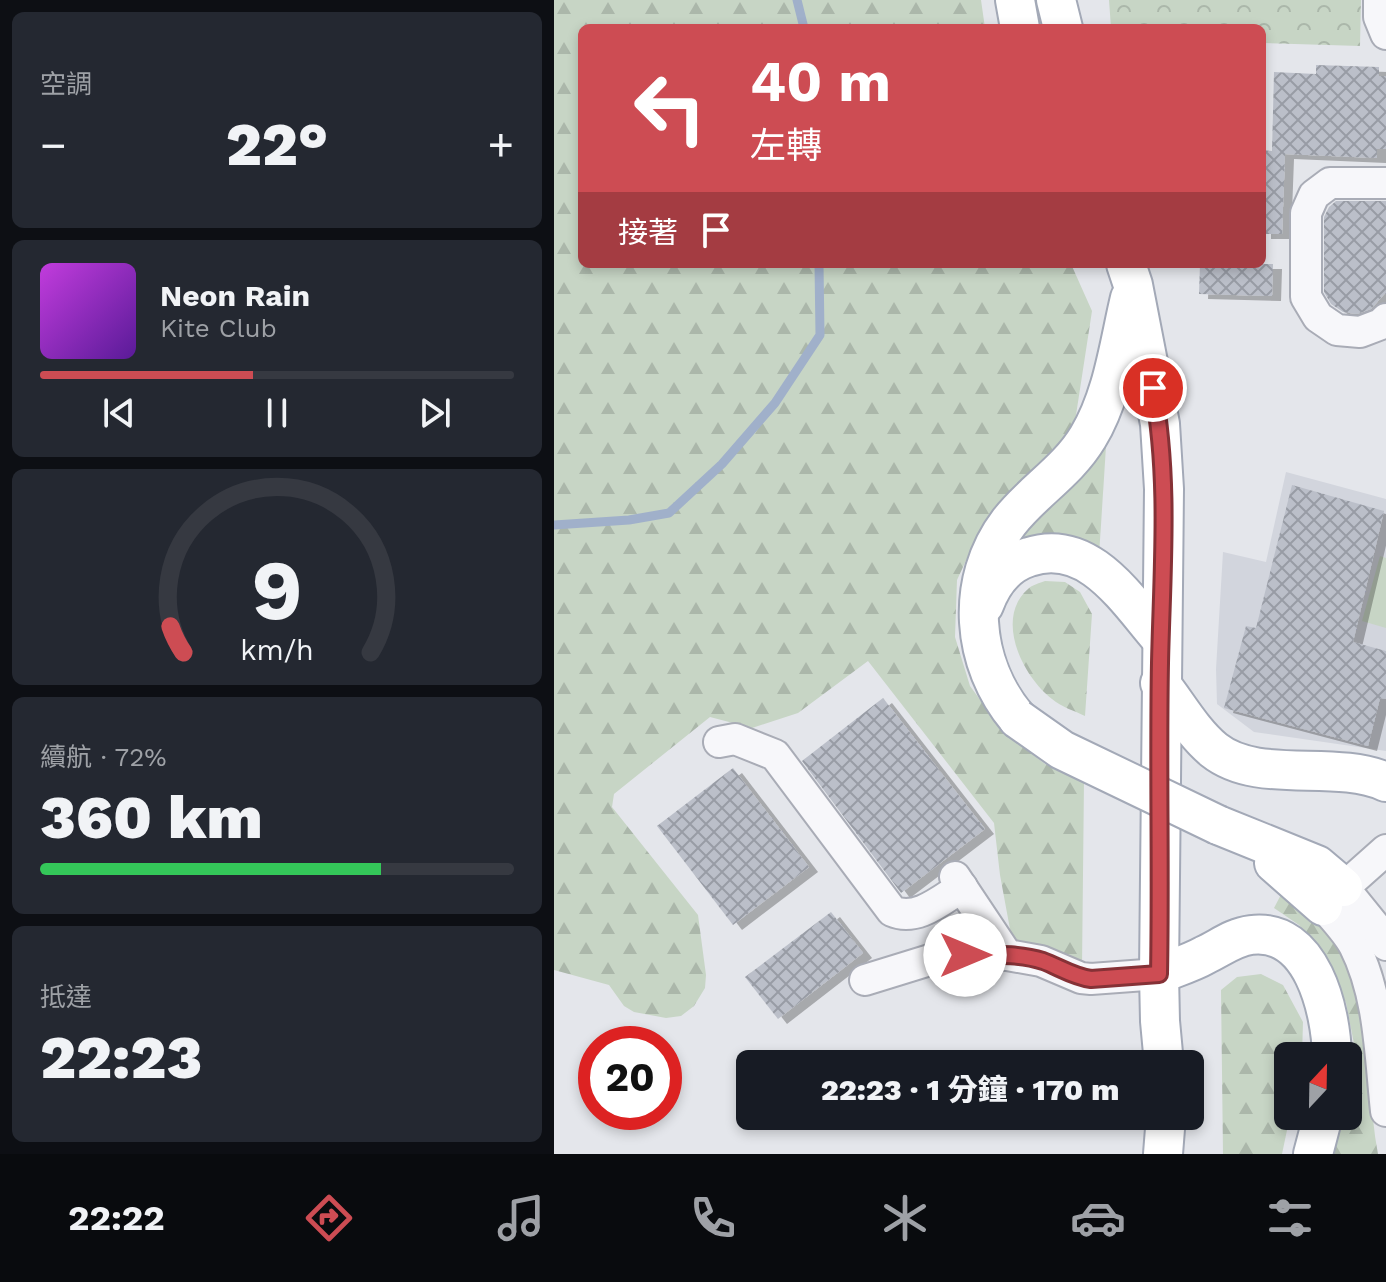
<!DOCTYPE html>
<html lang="zh-TW">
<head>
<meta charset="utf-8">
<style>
	body { margin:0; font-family:"Work Sans","Noto Sans TC",sans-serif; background:#242831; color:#f1f3f6; height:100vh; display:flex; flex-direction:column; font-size:30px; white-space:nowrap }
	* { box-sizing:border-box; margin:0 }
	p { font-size:26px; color:#9ea1a6 }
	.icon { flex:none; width:44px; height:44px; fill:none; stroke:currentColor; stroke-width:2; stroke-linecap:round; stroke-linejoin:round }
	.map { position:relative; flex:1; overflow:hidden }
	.side { display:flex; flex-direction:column; gap:12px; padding:12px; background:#0d0f14; width:554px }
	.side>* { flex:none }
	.top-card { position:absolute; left:24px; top:24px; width:688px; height:244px; border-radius:12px; box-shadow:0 4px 12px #0003; background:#cd4c53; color:#fff; overflow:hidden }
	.needle { width:52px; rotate:22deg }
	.tools { position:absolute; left:720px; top:1042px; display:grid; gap:16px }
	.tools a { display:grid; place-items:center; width:88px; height:88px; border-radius:12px; background:#171b24; box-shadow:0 4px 12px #0003; font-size:40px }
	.speed { position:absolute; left:24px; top:1026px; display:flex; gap:16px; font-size:40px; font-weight:700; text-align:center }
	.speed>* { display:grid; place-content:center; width:104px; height:104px; border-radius:50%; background:#171b24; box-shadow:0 4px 12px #0003; line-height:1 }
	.speed .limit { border:12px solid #d22; background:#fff; color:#111 }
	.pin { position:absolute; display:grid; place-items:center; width:68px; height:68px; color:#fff; margin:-34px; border:4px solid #fff; border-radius:50%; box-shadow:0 2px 8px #0007 }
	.me { position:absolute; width:88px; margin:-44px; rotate:90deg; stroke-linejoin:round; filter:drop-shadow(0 0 6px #0008) }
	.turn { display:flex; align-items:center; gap:28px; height:168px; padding:0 40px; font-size:36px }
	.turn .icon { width:104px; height:104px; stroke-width:2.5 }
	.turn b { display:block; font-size:56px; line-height:68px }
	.then { display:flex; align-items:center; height:76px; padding:0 40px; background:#0003; gap:16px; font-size:30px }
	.big { font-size:60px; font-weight:800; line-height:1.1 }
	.side .widget { flex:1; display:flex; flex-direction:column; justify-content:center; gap:12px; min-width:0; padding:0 28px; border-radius:12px; background:#242831 }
	.side .dial { align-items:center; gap:0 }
	.dial svg { height:208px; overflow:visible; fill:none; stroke:#363941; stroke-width:7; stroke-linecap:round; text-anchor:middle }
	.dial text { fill:#f1f3f6; stroke:none }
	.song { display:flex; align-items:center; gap:24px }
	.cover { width:96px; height:96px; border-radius:12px; background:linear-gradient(135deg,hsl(290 70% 55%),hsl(270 70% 35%)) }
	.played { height:8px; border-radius:4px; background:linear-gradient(90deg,#cd4c53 45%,#363941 45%) }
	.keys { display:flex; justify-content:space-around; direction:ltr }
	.heat { display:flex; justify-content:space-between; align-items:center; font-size:44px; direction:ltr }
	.charge { height:12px; border-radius:6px; background:linear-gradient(90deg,#34c759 72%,#363941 0) }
	.trip { position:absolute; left:182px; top:1050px; width:468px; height:80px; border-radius:12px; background:#171b24; box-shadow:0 4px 12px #0003; font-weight:800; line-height:80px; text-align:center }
	.tabs { display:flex; height:128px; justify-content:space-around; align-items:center; background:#090b0e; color:#9ea1a6 }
	.tabs .icon { width:56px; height:56px }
	.tabs .on { color:#cd4c53 }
	.tabs b { font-size:36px; color:#f1f3f6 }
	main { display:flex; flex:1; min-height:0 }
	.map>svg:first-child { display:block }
	.built { fill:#d2d5dd }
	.forest { fill:url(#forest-firs) }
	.park { fill:url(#park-crowns) }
	.pitch { fill:#c7d5c5 }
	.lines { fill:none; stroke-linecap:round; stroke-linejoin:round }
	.stream { stroke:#a0b0ca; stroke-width:9 }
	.building { fill:url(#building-cross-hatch); filter:url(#shadow) }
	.minor-casing { stroke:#a9acb6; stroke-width:34 }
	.major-casing { stroke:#a3a9b7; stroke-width:42 }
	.minor { stroke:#f7f7fa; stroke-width:30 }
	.major { stroke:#fff; stroke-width:38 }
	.major-bridge-casing { stroke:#a3a9b7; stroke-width:42; stroke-linecap:butt }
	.major-bridge { stroke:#fff; stroke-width:38 }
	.route-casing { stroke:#853136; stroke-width:20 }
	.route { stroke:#cd4c53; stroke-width:14 }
</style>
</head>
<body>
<main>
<section class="side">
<div class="widget"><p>空調</p>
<div class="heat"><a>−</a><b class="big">22°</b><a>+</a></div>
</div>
<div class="widget">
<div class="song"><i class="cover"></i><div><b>Neon Rain</b><p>Kite Club</p></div></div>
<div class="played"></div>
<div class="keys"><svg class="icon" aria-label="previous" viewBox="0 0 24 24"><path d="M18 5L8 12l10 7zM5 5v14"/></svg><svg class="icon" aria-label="pause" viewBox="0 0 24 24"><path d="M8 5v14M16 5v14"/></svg><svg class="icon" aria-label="next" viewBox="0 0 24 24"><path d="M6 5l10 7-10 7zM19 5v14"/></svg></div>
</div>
<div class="widget dial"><svg viewBox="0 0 100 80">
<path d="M14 69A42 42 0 1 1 86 69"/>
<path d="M14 69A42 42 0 0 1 9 59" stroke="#cd4c53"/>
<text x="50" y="56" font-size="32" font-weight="700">9</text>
<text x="50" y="72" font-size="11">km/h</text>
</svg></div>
<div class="widget"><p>續航 · 72%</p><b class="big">360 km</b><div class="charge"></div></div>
<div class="widget"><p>抵達</p><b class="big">22:23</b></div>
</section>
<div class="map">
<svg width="832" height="1154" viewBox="0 0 832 1154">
	<defs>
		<pattern id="forest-firs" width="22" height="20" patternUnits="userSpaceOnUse" patternTransform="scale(2)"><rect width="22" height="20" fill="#c7d5c5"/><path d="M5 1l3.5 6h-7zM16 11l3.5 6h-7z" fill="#abb7aa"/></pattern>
		<pattern id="park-crowns" width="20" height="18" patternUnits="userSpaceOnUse" patternTransform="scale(2)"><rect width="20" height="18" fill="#c7d5c5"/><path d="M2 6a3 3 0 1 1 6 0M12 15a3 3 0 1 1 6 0" fill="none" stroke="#abb7aa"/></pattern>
		<pattern id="building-cross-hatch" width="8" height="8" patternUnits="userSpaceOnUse" patternTransform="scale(2)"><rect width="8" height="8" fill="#bbbfc9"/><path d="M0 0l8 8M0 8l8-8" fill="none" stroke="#989ca5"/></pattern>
		<filter id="shadow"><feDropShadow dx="9" dy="5" stdDeviation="0" flood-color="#0004"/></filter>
	</defs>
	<rect width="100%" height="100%" fill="#e4e6eb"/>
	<!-- built -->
	<polygon class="built" points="732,472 832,499 832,751 700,732 663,704 662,669 669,552 712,562"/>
	<!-- forest -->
	<g class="forest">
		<polygon points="0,0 427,0 431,28 28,28 28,264 517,264 538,311 520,428 464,484 428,526 403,580 401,637 416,686 449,731 491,764 530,781 528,967 458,940 446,875 440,823 314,661 244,713 198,728 156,717 60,794 58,807 144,915 152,975 151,988 140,1006 127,1016 112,1018 80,1012 70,1006 55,985 0,970"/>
		<polygon points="553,431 545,556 448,556"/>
		<path d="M491,581L511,582L526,592L538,614L531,716C521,711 507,707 498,699C469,677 440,619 474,589C478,585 486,583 491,581Z"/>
		<path d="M731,887C751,906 777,927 789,952C822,1015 811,1087 824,1154H780L788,1116H794V1089L802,1054L792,1003L774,961L745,925L720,908Z"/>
		<polygon points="707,974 729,985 749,1022 748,1056 734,1056 734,1116 736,1116 728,1154 669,1154 667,990 683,977"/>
	</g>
	<!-- park -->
	<polygon class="park" points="555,0 807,0 806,46 708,43 708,28 557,28"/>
	<!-- pitch -->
	<polygon class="pitch" points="826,556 832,558 832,628 808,621"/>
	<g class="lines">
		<!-- stream -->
		<g class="stream">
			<polyline points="243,0 250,28"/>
			<polyline points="0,525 75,520 115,513 168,464 221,403 266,335 265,264"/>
		</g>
	</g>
	<!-- building -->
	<g class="building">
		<polygon points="762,65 825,67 825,76 832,76 832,149 823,149 823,158 731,154 728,234 708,234 708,150 718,151 720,72 762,74"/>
		<polygon points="782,201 832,201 832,292 817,309 803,314 789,312 777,304 770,292 770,217 775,207"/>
		<polygon points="646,264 719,264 718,296 645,294"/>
		<polygon points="738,485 830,511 799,642 832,651 832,699 826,698 814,746 670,708 692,626 702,628"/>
		<polygon points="329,698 431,829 347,893 248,761"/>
		<polygon points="179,768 255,867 179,925 103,826"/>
		<polygon points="277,912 309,953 224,1019 191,977"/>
	</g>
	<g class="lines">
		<defs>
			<g id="minor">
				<polyline points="825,0 825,17 832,34"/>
				<polyline points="832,183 776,183 760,195 752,213 752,297 764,317 783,330 806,332 827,324 832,319"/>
				<path d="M165,742L181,739L221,755L338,911C363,922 387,900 408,887"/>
				<path d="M832,850L769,906C780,918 792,931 800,945C826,996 826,1056 832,1111"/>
				<polyline points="401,877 453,955"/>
				<polyline points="789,887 823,929 832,945"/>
				<polyline points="311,980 392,955 453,955 487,961 527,978 537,979 605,974"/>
			</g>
			<g id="major">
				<polyline points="461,0 466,28"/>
				<polyline points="502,0 509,28"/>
				<polyline points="572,264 579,285 606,424 610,489 605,974 606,1021 610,1064"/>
				<path d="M430,605C438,583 452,564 475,557C535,537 573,600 607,639"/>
				<path d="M606,683C623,704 638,732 660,750C704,785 780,759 832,782"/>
				<path d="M464,719C417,664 410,581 455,522C479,491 513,472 534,437C559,396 565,344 576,298"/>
				<polyline points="664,825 763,865 789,887"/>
				<polyline points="720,863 769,906"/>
				<path d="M605,974C620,968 637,963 651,955C666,948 680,937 697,935C758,927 777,1011 778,1056"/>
				<polyline points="609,1154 612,1116"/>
				<polyline points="759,1154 769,1116"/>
			</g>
		</defs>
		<!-- minor casing -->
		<use href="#minor" class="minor-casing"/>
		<!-- major casing -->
		<use href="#major" class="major-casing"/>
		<!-- minor -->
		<use href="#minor" class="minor"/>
		<!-- major -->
		<use href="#major" class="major"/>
		<defs>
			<polyline id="major-bridge" points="464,719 508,750 664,825"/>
		</defs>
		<!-- major-bridge casing -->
		<use href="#major-bridge" class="major-bridge-casing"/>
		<!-- major-bridge -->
		<use href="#major-bridge" class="major-bridge"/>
	</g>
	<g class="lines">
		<defs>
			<path id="route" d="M411,955C437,955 464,953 489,961C505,967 520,977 537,979L605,974C607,870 604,766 606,663C608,571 616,479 599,388"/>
		</defs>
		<!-- route casing -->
		<use href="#route" class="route-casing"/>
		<!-- route -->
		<use href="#route" class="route"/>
	</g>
</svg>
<div class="tools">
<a><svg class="needle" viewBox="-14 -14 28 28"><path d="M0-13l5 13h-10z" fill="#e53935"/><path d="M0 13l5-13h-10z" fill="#9ea1a6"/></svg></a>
</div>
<div class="speed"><div class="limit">20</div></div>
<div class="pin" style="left:599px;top:388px;background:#d93025"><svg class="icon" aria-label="arrive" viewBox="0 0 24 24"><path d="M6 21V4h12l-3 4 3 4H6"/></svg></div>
<svg class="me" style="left:411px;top:955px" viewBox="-20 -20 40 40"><circle r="19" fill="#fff"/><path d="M0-13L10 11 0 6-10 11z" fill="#cd4c53"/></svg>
<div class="trip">22:23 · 1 分鐘 · 170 m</div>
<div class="top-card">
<div class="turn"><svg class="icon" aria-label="left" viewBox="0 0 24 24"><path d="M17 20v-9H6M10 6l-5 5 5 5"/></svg><div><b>40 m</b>左轉</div></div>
<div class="then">接著<svg class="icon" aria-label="arrive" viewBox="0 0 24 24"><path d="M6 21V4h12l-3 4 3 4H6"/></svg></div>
</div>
</div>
</main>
<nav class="tabs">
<b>22:22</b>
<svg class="icon on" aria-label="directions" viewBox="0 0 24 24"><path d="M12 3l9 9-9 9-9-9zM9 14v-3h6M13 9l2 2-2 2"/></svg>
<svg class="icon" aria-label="music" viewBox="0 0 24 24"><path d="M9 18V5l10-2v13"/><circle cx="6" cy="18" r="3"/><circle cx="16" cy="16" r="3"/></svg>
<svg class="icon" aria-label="phone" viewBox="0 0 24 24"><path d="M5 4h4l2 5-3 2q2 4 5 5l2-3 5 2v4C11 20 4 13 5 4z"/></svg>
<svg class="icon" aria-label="climate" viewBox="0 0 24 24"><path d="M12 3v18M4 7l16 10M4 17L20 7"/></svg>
<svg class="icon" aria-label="car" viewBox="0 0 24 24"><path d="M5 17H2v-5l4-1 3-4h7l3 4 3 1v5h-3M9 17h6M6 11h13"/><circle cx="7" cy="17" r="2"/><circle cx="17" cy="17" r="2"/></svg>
<svg class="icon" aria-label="filters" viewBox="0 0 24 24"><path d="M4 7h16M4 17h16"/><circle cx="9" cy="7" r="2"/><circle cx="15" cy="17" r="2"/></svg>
</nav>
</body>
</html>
